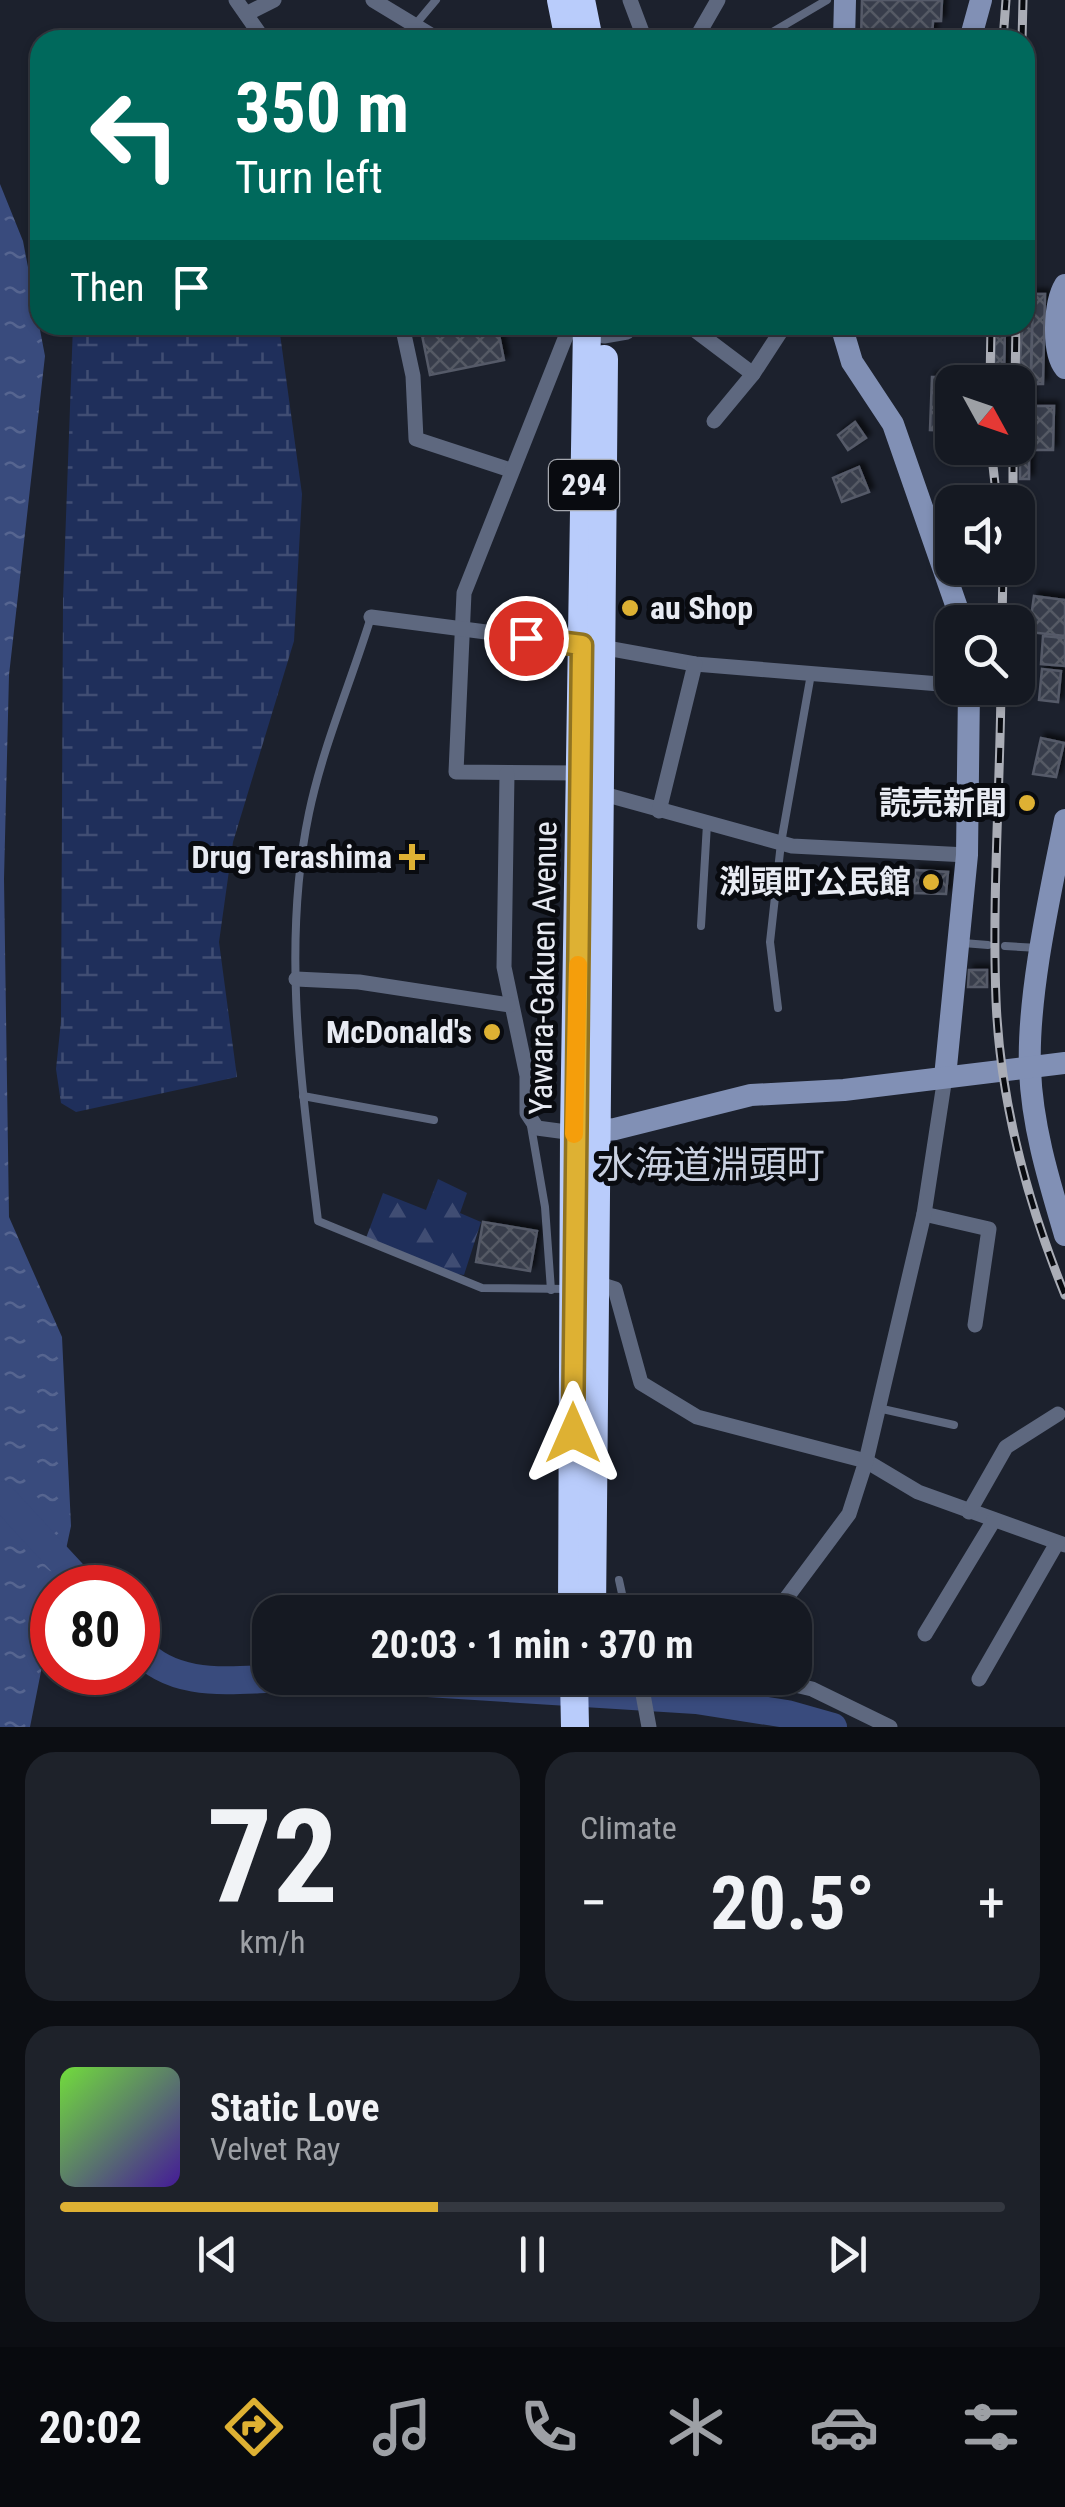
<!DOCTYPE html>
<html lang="en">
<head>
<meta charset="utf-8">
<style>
	body { margin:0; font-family:"Roboto Condensed","Noto Sans JP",sans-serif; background:#1e222a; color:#f1f3f6; height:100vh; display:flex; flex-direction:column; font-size:38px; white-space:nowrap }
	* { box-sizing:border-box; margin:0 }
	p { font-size:32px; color:#9da0a5 }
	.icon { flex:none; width:55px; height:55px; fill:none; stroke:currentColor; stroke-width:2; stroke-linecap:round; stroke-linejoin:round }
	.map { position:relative; height:1727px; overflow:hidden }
	.drawer { display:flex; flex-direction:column; gap:25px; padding:25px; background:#0c0e13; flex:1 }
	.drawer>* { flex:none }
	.banner { position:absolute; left:30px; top:30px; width:1005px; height:305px; border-radius:30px; box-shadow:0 2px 8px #0004,0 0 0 2px #343840; background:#00695c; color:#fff; overflow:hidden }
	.needle { width:65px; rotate:130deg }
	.controls { position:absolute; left:935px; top:365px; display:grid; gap:20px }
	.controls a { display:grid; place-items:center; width:100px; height:100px; border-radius:20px; background:#151922; box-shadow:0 2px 8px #0004,0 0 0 2px #343840; font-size:50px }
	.speed { position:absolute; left:30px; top:1565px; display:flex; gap:20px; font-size:50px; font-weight:700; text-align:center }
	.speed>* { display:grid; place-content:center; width:130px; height:130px; border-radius:50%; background:#151922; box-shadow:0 2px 8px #0004,0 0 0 2px #343840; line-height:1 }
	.speed .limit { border:15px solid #d22; background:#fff; color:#111 }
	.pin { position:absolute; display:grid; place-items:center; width:85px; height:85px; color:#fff; margin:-42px; border:5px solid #fff; border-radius:50%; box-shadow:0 2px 10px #0007 }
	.me { position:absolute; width:110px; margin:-55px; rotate:0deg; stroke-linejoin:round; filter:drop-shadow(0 0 8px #0008) }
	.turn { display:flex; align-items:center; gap:35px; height:210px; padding:0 40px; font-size:45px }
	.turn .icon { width:130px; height:130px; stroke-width:2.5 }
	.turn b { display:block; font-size:70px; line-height:85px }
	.then { display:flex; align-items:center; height:95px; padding:0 40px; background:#0003; gap:20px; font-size:38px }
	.big { font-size:75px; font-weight:700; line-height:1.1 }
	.drawer .card { flex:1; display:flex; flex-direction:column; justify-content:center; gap:15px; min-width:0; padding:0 35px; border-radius:30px; background:#1e222a }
	.drawer .dial { align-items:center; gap:0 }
	.dial b { font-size:130px; line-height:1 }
	.song { display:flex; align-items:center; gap:30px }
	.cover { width:120px; height:120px; border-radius:15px; background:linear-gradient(135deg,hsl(100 70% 55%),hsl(260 70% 35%)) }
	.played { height:10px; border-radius:5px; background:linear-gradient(90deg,#deb133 40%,#343840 40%) }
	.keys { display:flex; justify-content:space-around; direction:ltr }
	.heat { display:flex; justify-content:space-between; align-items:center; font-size:55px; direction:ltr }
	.drawer .tiles { flex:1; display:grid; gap:25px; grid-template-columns:1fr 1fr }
	.card:last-child { grid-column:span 2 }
	.trip { position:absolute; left:252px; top:1595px; width:560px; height:100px; border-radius:30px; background:#151922; box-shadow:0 2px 8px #0004,0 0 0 2px #343840; font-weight:700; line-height:100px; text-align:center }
	.menu { display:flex; height:160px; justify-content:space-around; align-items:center; background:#080a0e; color:#9da0a5 }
	.menu .icon { width:70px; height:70px }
	.menu .selected { color:#deb133 }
	.menu b { font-size:45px; color:#f1f3f6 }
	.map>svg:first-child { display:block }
	.forest { fill:url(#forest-firs) }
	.wetland { fill:url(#wetland-marsh) }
	.water { fill:url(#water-ripples) }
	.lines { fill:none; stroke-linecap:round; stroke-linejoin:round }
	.river { stroke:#394b7d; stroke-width:28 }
	.building { fill:url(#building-cross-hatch); stroke:#555a68; stroke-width:2.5; filter:url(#shadow) }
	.lane { stroke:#5e687f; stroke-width:8 }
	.street { stroke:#5e687f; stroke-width:15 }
	.secondary { stroke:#8190b5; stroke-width:22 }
	.highway { stroke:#b9ccfb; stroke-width:28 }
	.rail-casing { stroke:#aaadb6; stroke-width:9 }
	.rail { stroke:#090b10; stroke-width:5; stroke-dasharray:15; stroke-linecap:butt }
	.route-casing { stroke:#907321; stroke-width:25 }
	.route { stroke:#deb133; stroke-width:18 }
	.slow { stroke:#f59e0b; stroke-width:18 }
	.poi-dot { fill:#deb133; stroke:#090b10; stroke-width:4 }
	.labels { text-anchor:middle; stroke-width:10; stroke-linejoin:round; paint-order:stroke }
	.shield { fill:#090b10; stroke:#a5a8af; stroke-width:2.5 }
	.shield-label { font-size:30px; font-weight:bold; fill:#e8ebf3 }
	.poi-label { font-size:32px; font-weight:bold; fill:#e8ebf3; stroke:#090b10; text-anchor:end }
	.street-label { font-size:32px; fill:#e8ebf3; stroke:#090b10 }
	.quarter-label { font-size:38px; fill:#c9d0e0; stroke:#090b10 }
</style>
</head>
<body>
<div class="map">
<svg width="1065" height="1727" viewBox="0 0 1065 1727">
	<defs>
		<pattern id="forest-firs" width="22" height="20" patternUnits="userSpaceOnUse" patternTransform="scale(2.5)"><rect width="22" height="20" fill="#1f2f5b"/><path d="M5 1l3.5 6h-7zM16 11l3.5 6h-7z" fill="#404d73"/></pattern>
		<pattern id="wetland-marsh" width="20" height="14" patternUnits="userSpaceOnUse" patternTransform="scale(2.5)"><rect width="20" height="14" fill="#1f2f5b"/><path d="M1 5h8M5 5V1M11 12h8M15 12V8" fill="none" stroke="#404d73"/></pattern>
		<pattern id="water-ripples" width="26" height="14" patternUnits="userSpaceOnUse" patternTransform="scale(2.5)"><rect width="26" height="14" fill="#394b7d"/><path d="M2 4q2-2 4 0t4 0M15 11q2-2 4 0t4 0" fill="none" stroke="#566590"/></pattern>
		<pattern id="building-cross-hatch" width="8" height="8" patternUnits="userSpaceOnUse" patternTransform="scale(2.5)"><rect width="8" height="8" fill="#383e4b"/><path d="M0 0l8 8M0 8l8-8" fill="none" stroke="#555a65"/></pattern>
		<filter id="shadow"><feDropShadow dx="4.5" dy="-4.5" stdDeviation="2.5" flood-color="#0009"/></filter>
	</defs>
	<rect width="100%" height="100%" fill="#1c212d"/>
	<!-- forest -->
	<polygon class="forest" points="438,1179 467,1193 460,1213 481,1222 464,1275 444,1272 366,1238 383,1193 426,1210"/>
	<!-- wetland -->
	<polygon class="wetland" points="73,325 273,325 280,334 302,494 294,641 233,842 219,942 237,1077 76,1112 61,1103 56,1069 61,1021 63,599"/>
	<!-- water -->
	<polygon class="water" points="0,184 23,241 45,356 9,675 4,879 9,1217 62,1337 71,1526 58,1587 52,1588 52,1616 30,1727 0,1727"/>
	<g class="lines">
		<!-- river -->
		<g class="river">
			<polyline points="0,1495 86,1588"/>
			<path d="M138,1648C170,1685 220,1681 265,1679"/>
			<polyline points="380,1680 696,1700 787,1714 833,1727"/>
		</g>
	</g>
	<!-- building -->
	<g class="building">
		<polygon points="862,0 942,0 941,21 933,21 932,40 861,40"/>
		<polygon points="1025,293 1033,294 1030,403 1020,403 1018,385"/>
		<polygon points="1033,294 1045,294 1043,384 1031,384"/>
		<polygon points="420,325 497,325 504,360 430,375"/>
		<polygon points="995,325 1005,325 1004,382 994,382"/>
		<polygon points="932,377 961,378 961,382 952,382 952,431 930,430"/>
		<polygon points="1030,406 1054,406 1053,450 1029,450"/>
		<polygon points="855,422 866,438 848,450 838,435"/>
		<rect x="1020" y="450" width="9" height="29"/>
		<polygon points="859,467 869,492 842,502 833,478"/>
		<polygon points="1034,596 1065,600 1065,636 1029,632"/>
		<polygon points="1043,636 1065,638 1065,666 1041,664"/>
		<polygon points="1042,669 1061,671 1058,702 1039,700"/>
		<polygon points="1041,738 1064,743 1056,777 1033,774"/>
		<polygon points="915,870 948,872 946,894 914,893"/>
		<polygon points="969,970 987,970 987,987 968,987"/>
		<polygon points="483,1222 537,1231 530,1271 476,1262"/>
	</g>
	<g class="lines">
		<!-- lane -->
		<g class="lane">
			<polyline points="415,25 436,0"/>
			<polyline points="759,40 827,0"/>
			<path d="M371,617C351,682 323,746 309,813C281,947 302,1087 318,1221L482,1288L569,1289"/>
			<polyline points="701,926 707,824"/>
			<polyline points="963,943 988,945"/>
			<polyline points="1005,946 1039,948"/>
			<polyline points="778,1008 770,942 781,843 811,674"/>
			<polyline points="303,1096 434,1120"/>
			<polyline points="531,1126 545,1207 551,1290"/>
			<polyline points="878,1408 954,1425"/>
			<polyline points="619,1580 626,1612"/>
		</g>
		<!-- street -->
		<g class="street">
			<polyline points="236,0 264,40"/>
			<polyline points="373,0 439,40"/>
			<polyline points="630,0 645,40"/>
			<polyline points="246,14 274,0"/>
			<polyline points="695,40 718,0"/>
			<polyline points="402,325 413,376 416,439 510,470"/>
			<polyline points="579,325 568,331 464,593 456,772 582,773"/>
			<polyline points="688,325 753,374"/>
			<polyline points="604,336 627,332 631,325"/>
			<polyline points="714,421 753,374 785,325"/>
			<polyline points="371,617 601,647 695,664 952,685"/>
			<polyline points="507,774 504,967 527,1076 527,1113 537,1128 574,1133"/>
			<polyline points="600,793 792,846 967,855"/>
			<polyline points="659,811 695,664"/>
			<polyline points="296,979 359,982 510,1005"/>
			<polyline points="924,1214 989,1229 975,1325"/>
			<polyline points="596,1283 615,1289 641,1383 697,1417 866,1461 918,1492 1065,1545"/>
			<polyline points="969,1512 1006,1447 1058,1414"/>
			<polyline points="776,1612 849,1514 866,1461 924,1214 945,1077"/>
			<polyline points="925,1634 994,1520"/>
			<polyline points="640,1678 649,1727"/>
			<polyline points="766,1678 812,1689 890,1727"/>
			<polyline points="979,1679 1057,1543"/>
		</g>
		<!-- secondary -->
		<g class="secondary">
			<polyline points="844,40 845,0"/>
			<polyline points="970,40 981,0"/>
			<path d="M1065,285C1054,303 1052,353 1065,368"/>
			<polyline points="841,325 852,362 893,424 962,622"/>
			<path d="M1065,820C1050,894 1027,996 1030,1070C1032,1126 1049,1181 1065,1235"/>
			<polyline points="945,1077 967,855 969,688"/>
			<polyline points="582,1133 615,1129 751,1095 844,1090 1065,1063"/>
		</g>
		<!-- highway -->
		<g class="highway">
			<polyline points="561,0 569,40"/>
			<polyline points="581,0 589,40"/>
			<polyline points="572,1612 574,1133 587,325"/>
			<polyline points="592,1612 604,359"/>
			<polyline points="574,1678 575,1727"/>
		</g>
		<defs>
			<g id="rail">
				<polyline points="1003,40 1006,0"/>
				<polyline points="1022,40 1023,0"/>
				<polyline points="990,382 991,325"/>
				<polyline points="1015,382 1016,325"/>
				<polyline points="991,448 997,502"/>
				<polyline points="1013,502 1013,448"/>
				<polyline points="1002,622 1003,568"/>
				<path d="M1001,688C1000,791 992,896 996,1000C1000,1101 1027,1201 1065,1295"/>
			</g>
		</defs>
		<!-- rail casing -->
		<use href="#rail" class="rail-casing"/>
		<!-- rail -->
		<use href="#rail" class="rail"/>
	</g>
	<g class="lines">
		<defs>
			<polyline id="route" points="526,638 582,645 573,1433"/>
		</defs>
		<!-- route casing -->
		<use href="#route" class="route-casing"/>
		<!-- route -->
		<use href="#route" class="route"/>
		<!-- slow -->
		<polyline class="slow" points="574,1134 578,965"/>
	</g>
	<!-- markers -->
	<g class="poi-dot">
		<circle cx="630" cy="608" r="10"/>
		<circle cx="1027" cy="803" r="10"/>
		<path d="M407 842h10v10h10v10h-10v10h-10v-10h-10v-10h10z"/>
		<circle cx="931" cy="882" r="10"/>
		<circle cx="492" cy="1032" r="10"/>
	</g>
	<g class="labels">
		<!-- shield labels -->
		<rect class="shield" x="549" y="460" width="70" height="50" rx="8"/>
		<g class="shield-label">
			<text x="584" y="495">294</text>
		</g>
		<!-- poi labels -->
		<g class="poi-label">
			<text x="650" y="619" text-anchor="start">au Shop</text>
			<text x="1007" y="814">読売新聞</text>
			<text x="392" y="868">Drug Terashima</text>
			<text x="911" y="893">渕頭町公民館</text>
			<text x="472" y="1043">McDonald's</text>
		</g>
		<!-- street labels -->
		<g class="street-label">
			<text transform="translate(543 968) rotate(-89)" y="11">Yawara-Gakuen Avenue</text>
		</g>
		<!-- quarter labels -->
		<g class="quarter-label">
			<text x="711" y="1178">水海道淵頭町</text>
		</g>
	</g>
</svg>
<div class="controls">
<a><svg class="needle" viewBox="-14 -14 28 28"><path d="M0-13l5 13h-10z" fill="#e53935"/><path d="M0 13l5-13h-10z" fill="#9da0a5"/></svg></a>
<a><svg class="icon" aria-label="sound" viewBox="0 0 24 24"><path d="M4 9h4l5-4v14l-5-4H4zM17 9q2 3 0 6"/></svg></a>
<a><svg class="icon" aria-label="search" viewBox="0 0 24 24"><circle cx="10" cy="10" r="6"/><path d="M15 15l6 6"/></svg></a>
</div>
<div class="speed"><div class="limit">80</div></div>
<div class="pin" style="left:526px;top:638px;background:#d93025"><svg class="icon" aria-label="arrive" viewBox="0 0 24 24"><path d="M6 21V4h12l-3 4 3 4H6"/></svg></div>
<svg class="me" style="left:573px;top:1433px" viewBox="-20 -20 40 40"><path d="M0-17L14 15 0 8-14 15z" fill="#deb133" stroke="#fff" stroke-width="4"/></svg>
<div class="trip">20:03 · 1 min · 370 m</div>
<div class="banner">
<div class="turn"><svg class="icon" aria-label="left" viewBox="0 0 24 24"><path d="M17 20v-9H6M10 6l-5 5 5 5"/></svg><div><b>350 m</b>Turn left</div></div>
<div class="then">Then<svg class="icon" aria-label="arrive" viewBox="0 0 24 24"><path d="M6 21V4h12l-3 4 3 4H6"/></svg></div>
</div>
</div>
<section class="drawer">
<div class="tiles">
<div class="card dial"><b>72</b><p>km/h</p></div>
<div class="card"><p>Climate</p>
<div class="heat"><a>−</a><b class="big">20.5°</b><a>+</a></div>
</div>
<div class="card">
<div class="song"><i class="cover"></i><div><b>Static Love</b><p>Velvet Ray</p></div></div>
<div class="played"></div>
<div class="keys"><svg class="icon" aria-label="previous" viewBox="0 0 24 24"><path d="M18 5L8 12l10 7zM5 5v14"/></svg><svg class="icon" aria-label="pause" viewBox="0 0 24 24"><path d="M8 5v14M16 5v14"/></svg><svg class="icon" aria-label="next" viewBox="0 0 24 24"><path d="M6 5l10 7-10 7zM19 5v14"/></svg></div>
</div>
</div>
</section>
<nav class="menu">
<b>20:02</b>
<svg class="icon selected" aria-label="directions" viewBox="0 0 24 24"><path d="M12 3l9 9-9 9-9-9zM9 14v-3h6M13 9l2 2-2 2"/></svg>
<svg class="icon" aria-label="music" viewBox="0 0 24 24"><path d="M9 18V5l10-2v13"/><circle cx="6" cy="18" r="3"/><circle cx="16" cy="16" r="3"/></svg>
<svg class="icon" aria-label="phone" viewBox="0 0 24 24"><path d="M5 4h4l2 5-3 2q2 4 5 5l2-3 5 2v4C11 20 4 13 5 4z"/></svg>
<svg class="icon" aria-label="climate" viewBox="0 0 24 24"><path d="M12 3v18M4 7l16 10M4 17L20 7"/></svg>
<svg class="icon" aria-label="car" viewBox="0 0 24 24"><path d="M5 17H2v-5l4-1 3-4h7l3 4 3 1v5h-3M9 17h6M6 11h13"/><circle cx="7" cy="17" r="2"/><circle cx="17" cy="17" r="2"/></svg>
<svg class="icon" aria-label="filters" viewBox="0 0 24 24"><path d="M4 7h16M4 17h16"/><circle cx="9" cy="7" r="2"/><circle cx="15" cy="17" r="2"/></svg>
</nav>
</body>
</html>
